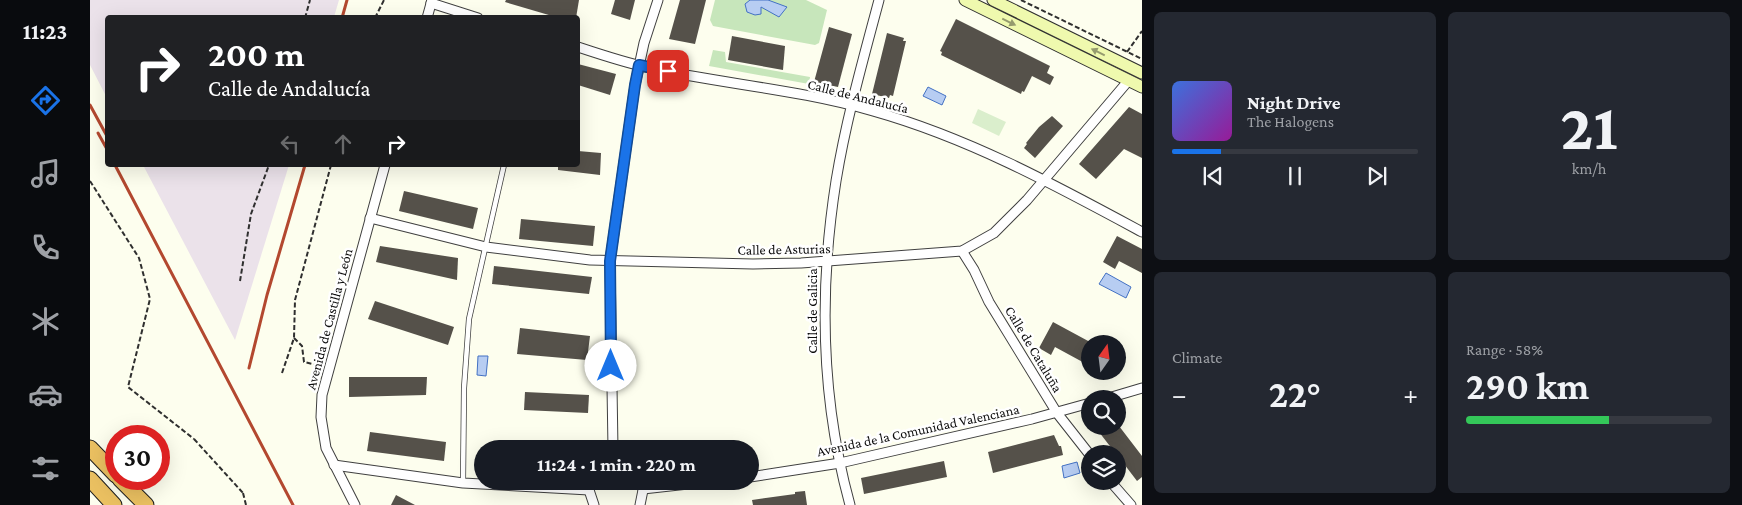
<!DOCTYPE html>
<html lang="en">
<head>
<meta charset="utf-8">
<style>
	body { margin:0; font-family:"Crimson Pro",serif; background:#242831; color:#f1f3f6; height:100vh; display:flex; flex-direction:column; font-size:19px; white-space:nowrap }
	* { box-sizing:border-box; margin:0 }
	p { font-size:16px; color:#9ea1a6 }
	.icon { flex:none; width:28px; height:28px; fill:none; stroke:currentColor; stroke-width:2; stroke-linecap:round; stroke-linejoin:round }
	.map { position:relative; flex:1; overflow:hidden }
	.sheet { display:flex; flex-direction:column; gap:12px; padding:12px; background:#0d0f14; width:600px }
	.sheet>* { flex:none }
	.hud { position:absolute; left:15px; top:15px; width:475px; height:152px; border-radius:5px; box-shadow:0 5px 20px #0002; background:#202124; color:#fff; overflow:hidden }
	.needle { width:32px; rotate:14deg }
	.controls { position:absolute; left:991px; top:335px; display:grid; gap:10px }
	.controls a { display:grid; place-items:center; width:45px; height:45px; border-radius:50%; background:#171b24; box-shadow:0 5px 20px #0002; font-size:25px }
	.speed { position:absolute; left:15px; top:425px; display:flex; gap:10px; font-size:25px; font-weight:700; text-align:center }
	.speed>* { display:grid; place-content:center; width:65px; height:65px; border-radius:50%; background:#171b24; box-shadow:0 5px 20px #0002; line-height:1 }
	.speed .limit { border:8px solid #d22; background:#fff; color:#111 }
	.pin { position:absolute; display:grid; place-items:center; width:42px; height:42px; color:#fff; margin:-21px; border-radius:10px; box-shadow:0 2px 8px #0006 }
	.me { position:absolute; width:55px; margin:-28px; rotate:0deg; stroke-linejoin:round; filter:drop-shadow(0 0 4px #0008) }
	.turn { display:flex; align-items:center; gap:18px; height:105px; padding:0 20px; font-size:22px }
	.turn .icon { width:65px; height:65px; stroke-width:2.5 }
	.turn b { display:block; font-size:35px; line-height:42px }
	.lanes { display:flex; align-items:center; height:48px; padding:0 20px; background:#0003; justify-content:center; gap:25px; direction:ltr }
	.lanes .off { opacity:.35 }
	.big { font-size:38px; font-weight:700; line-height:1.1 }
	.sheet .tile { flex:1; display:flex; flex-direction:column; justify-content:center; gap:8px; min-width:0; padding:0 18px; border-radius:8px; background:#242831 }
	.sheet .dial { align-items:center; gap:0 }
	.dial b { font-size:65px; line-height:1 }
	.song { display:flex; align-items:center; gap:15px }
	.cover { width:60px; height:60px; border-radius:8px; background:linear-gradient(135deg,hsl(220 70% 55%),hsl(300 70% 35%)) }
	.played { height:5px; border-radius:2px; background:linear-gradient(90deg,#1a73e8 20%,#363941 20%) }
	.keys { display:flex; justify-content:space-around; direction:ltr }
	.heat { display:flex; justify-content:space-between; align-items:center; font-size:28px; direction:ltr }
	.charge { height:8px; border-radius:4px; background:linear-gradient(90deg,#34c759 58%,#363941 0) }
	.sheet .tiles { flex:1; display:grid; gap:12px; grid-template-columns:repeat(2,1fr) }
	.trip { position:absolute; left:384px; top:440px; width:285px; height:50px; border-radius:25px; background:#171b24; box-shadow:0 5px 20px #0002; font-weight:700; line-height:50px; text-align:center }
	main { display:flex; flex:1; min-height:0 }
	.tab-bar { display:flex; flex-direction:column; width:90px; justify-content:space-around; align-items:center; background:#090b0e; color:#9ea1a6 }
	.tab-bar .icon { width:35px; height:35px }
	.tab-bar .on { color:#1a73e8 }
	.tab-bar b { font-size:22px; color:#f1f3f6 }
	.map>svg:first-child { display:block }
	.industrial { fill:#ebe2ea }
	.green { fill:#c7e6bb }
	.pitch { fill:#daeecc }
	.water { fill:#b7cdf2; stroke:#4371c3 }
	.building { fill:#55514a }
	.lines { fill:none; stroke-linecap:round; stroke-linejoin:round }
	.lane-casing { stroke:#404040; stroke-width:6 }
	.street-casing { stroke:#404040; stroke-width:11 }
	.secondary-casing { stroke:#2f2f2f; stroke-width:13 }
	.highway-casing { stroke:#1e1e1e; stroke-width:17 }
	.path { stroke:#2f2f2f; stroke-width:2; stroke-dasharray:5 2.5; stroke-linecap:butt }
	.lane { stroke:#fff; stroke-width:4.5 }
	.street { stroke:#fff; stroke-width:9 }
	.secondary { stroke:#eff9ae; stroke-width:11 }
	.highway { stroke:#eac061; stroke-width:15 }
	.rail { stroke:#b3482f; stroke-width:3 }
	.path-bridge { stroke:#2f2f2f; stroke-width:2; stroke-dasharray:5 2.5; stroke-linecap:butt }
	.oneway { fill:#959b6e }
	.route-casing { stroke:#114b97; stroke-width:12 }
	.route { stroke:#1a73e8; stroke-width:9 }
	.labels { text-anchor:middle; stroke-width:5; stroke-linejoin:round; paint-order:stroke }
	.street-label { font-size:14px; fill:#0d0d0d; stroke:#fff }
</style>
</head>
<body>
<main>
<nav class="tab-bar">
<b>11:23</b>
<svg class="icon on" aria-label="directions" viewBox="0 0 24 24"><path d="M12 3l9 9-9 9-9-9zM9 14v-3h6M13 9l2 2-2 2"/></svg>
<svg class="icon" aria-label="music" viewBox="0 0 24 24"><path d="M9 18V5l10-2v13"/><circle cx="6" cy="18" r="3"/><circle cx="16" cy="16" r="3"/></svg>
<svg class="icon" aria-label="phone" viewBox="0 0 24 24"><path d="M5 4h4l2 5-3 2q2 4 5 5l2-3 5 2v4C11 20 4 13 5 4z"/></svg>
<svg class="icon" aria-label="climate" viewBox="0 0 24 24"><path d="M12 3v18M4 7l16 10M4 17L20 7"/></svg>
<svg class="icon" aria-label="car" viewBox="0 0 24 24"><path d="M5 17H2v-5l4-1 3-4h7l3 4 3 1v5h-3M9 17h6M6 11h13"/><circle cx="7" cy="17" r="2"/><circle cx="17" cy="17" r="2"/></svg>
<svg class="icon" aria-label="filters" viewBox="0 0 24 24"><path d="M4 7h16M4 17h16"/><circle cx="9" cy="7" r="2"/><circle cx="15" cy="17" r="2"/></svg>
</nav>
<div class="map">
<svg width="1052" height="505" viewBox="0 0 1052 505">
	<rect width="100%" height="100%" fill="#fdfeee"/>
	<!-- industrial -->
	<g class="industrial">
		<polygon points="0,0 249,0 244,17 18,18 17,98 0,65"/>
		<polygon points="53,165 199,165 145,340"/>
	</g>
	<!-- green -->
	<g class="green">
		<polygon points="625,0 716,0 737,10 729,43 725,45 623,26 620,20"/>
		<polygon points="623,50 635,52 636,62 720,77 719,84 619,66"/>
	</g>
	<!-- pitch -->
	<polygon class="pitch" points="888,109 916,122 909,136 882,123"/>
	<!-- water -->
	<g class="water">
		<polygon points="660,0 678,0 697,7 689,17 671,7 671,14 665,15 657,12 655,4"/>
		<polygon points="838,87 856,96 852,105 833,96"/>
		<polygon points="1016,273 1041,287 1036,298 1009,284"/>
		<polygon points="388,356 398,356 396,376 387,375"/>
		<polygon points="987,462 990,473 974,478 972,466"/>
	</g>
	<!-- building -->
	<g class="building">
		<polygon points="416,0 489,0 486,18 469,18 415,2"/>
		<polygon points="525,0 545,0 540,20 521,14"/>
		<polygon points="590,0 616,0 605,44 579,39"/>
		<polygon points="866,19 960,66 957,73 964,77 960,85 942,76 934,92 932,91 931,94 851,55 852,52 850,51"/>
		<polygon points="739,27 762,34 748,87 724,82"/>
		<polygon points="797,33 814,38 813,41 816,41 803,96 800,95 799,98 782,94"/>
		<polygon points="642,36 695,46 693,70 638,60"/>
		<polygon points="488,64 526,74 520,95 488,85"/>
		<polygon points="1039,107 1052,114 1052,158 1034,149 1006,179 989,164"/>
		<polygon points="962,116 973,126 945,158 934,148 937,144 936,143 949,127"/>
		<polygon points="488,151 511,153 510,175 468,170 468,165 488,165"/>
		<polygon points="314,191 388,208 383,229 309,211"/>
		<polygon points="431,219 505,226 503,246 429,239"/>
		<polygon points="1027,236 1052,249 1052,273 1029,261 1025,269 1013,262"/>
		<polygon points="290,246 368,258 367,280 286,262"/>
		<polygon points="404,266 502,277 499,294 402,284"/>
		<polygon points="285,301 364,327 358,345 278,319"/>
		<polygon points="963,322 1000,342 1000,366 965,347 961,355 949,348"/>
		<polygon points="430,328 500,336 497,360 427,354"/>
		<polygon points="259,377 337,377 336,395 259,397"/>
		<polygon points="435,392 499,395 498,413 434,410"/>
		<polygon points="1017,426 1029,426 1052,456 1052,477 1047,481 1028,456 1028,454 1026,454 1009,432"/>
		<polygon points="280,432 356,442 354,461 277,451"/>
		<polygon points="964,435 969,446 971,446 973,455 903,473 898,452"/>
		<polygon points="854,461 857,477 774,494 771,478"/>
		<polygon points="715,491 717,505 663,505 662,500 705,494 705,492"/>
		<polygon points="306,495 325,505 301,505"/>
	</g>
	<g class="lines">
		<defs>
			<polyline id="lane" points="373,483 374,388 379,319 414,165"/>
			<g id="street">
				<polyline points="341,3 388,18"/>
				<polyline points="337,18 342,0"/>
				<path d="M488,47C512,55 536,63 560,68C634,84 711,90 783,111C879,138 965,185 1052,232"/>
				<polyline points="280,218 396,247 500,260 663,264 711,263 872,251 904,233 937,200 1039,80"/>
				<polyline points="872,251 884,270 899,302 967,413 1000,455"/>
				<polyline points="1015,399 1052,388"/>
				<polyline points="523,449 520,261 545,85 554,43 568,0"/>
				<polyline points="244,465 373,483 499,490"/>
				<polyline points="660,477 750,463 942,419 1000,403"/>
				<polyline points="502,481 499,490 504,505"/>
				<polyline points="1020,481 1041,505"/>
				<polyline points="553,489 625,481"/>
				<polyline points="265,505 236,448 231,417 232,395 295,165"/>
				<polyline points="550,505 553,490 550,481"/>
				<path d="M760,505C731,400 729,289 746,181C756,120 773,60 789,0"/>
			</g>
			<g id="secondary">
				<polyline points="875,0 1052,87"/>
				<polyline points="903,0 1052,73"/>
			</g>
			<g id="highway">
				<polyline points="0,448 26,475"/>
				<polyline points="0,479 24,505"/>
				<polyline points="30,479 56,505"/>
			</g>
		</defs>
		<!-- lane casing -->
		<use href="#lane" class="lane-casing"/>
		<!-- street casing -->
		<use href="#street" class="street-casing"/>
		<!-- secondary casing -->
		<use href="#secondary" class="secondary-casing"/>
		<!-- highway casing -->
		<use href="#highway" class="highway-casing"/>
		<!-- path -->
		<g class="path">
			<polyline points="931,0 1052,59"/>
			<polyline points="215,18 220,0"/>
			<polyline points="285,18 294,0"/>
			<polyline points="1037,52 1052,31"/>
			<polyline points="0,181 49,258 60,299 38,387 104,439"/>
			<polyline points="150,281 161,214 179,165"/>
			<polyline points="204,338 212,346 214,362 231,366"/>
			<polyline points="192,373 204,338 205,300 241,165"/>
			<polyline points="153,493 156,505"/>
		</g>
		<!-- lane -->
		<use href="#lane" class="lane"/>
		<!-- street -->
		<use href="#street" class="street"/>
		<!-- secondary -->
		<use href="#secondary" class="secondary"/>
		<!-- highway -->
		<use href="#highway" class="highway"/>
		<!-- rail -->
		<g class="rail">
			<polyline points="252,18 257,0"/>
			<polyline points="0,105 18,138"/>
			<polyline points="8,133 18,151"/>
			<polyline points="25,165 203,505"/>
			<polyline points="159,368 177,295 215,165"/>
		</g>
		<!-- path-bridge -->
		<polyline class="path-bridge" points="104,439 153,493"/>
	</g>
	<!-- one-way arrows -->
	<defs><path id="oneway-solid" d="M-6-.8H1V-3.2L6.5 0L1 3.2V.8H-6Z" transform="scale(1.25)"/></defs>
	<g class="oneway">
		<use href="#oneway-solid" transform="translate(919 22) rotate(26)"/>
		<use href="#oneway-solid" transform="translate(1008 52) rotate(-154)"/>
	</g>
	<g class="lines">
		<defs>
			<polyline id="route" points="521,366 520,261 545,85 549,65 578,71"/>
		</defs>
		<!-- route casing -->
		<use href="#route" class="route-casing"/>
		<!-- route -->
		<use href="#route" class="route"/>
	</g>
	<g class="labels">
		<!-- street labels -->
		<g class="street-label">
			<text transform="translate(768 96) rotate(14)" y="5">Calle de Andalucía</text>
			<text transform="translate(694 249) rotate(-1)" y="5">Calle de Asturias</text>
			<text transform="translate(722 311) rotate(-90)" y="5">Calle de Galicia</text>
			<text transform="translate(239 319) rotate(-75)" y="5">Avenida de Castilla y León</text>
			<text transform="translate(944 349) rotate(59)" y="5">Calle de Cataluña</text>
			<text transform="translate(828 430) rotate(-12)" y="5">Avenida de la Comunidad Valenciana</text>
		</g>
	</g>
</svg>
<div class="controls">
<a><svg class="needle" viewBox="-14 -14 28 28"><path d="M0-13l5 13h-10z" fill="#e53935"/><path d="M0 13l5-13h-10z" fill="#9ea1a6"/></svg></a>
<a><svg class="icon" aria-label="search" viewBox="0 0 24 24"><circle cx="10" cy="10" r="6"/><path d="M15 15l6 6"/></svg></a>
<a><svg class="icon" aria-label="layers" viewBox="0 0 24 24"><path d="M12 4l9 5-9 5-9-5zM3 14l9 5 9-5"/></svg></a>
</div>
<div class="speed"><div class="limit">30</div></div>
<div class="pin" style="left:578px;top:71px;background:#d93025"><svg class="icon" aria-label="arrive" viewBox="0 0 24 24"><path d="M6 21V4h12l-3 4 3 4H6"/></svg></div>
<svg class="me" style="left:521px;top:366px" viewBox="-20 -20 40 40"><circle r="19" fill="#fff"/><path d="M0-13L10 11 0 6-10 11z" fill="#1a73e8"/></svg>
<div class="trip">11:24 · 1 min · 220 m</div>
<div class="hud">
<div class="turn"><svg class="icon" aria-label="right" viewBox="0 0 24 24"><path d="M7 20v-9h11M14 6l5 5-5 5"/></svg><div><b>200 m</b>Calle de Andalucía</div></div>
<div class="lanes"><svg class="icon off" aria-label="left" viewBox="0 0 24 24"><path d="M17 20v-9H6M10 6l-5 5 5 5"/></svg><svg class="icon off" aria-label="ahead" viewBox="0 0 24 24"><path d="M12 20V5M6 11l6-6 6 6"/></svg><svg class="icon" aria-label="right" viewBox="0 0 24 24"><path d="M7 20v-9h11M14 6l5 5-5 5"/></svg></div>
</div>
</div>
<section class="sheet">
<div class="tiles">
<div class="tile">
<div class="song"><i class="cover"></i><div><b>Night Drive</b><p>The Halogens</p></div></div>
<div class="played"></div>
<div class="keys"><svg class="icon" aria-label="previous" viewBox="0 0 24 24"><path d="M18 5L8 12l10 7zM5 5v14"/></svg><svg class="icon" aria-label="pause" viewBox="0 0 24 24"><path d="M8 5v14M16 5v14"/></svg><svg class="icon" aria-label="next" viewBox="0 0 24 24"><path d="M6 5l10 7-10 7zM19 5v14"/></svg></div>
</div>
<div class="tile dial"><b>21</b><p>km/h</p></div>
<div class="tile"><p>Climate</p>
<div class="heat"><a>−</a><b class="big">22°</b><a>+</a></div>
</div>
<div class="tile"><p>Range · 58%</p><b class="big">290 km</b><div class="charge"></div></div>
</div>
</section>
</main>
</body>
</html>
